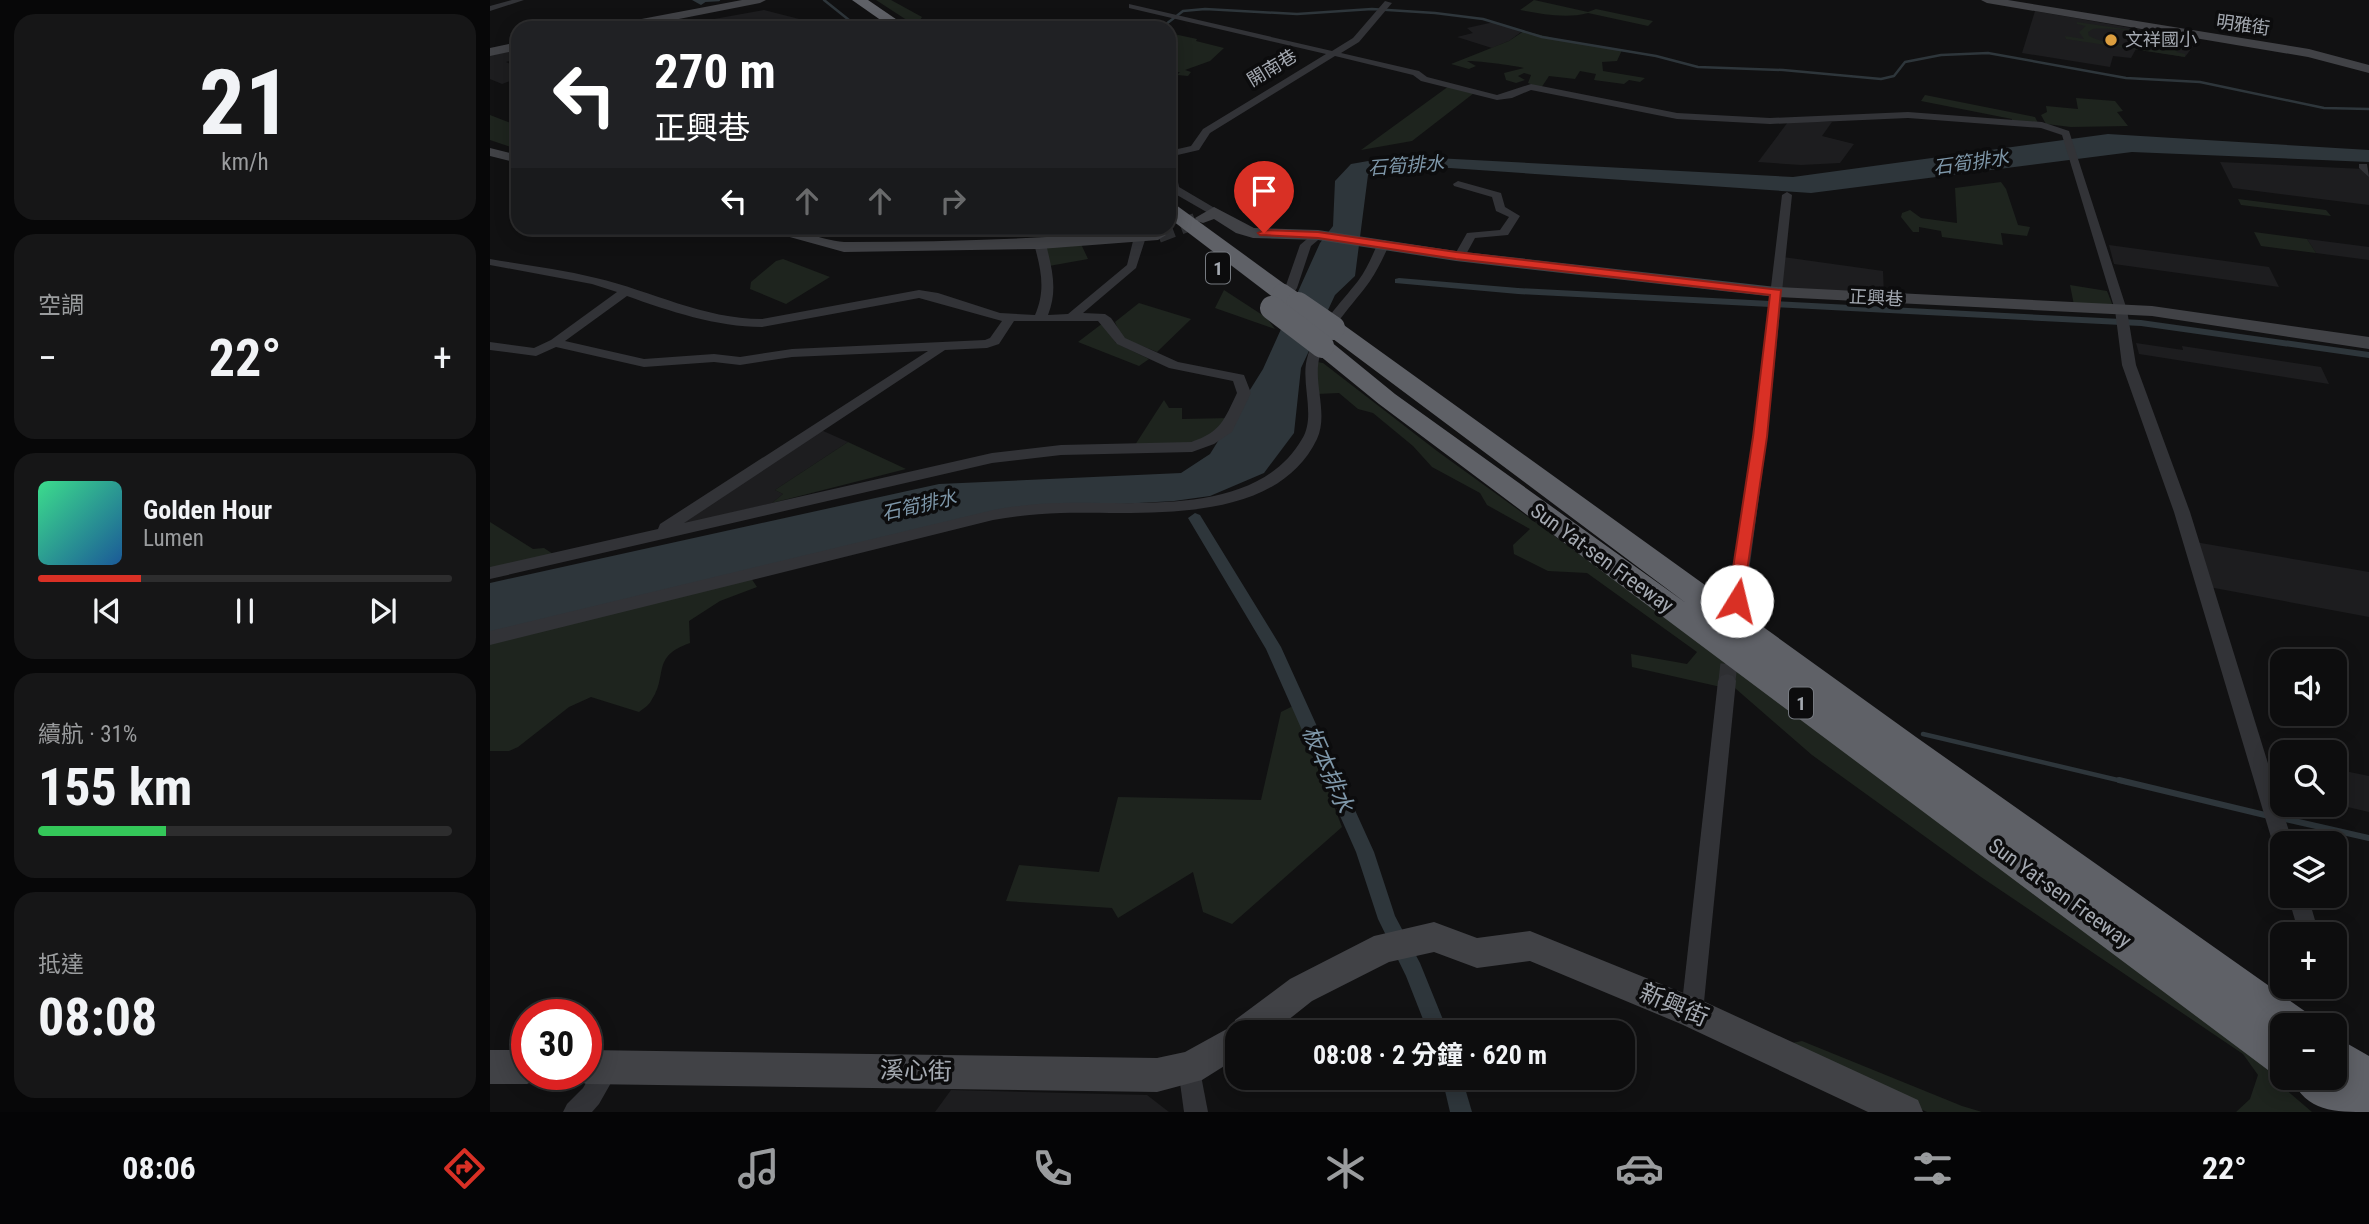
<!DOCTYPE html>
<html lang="zh-TW">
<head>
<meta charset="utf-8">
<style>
	body { margin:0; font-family:"Roboto Condensed","Noto Sans TC",sans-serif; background:#161617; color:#f1f3f6; height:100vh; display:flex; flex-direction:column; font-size:26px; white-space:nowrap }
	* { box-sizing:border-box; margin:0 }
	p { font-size:23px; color:#9a9c9e }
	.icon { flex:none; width:38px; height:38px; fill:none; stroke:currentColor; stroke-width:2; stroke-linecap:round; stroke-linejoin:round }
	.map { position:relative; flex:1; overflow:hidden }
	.drawer { display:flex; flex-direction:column; gap:14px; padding:14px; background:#070708; width:490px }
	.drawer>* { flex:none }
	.guide { position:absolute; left:21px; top:21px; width:665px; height:214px; border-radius:21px; box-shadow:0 4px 18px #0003,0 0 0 2px #2d2d2e; background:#202124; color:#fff; overflow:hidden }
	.tools { position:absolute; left:1780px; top:649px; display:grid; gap:14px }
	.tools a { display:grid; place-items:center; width:77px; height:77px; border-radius:14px; background:#0d0d0e; box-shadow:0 4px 18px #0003,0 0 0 2px #2d2d2e; font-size:35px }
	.speed { position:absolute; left:21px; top:999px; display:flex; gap:14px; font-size:35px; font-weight:700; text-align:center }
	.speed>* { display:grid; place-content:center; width:91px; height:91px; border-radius:50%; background:#0d0d0e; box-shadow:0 4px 18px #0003,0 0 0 2px #2d2d2e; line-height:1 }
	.speed .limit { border:10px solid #d22; background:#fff; color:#111 }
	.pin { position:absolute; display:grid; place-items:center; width:60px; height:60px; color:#fff; margin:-72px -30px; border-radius:50% 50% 50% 0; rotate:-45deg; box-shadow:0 0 7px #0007 }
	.pin .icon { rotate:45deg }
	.me { position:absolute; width:77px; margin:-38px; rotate:9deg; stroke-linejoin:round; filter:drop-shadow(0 0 5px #0008) }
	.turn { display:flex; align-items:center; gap:24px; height:147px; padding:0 28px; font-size:32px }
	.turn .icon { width:91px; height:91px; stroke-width:2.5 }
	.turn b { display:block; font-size:49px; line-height:60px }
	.lanes { display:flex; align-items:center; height:66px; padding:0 28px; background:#0003; justify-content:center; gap:35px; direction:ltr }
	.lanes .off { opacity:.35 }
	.big { font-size:52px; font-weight:700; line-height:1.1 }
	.drawer .tile { flex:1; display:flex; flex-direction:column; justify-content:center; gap:10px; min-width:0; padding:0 24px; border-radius:21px; background:#161617 }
	.drawer .dial { align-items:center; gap:0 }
	.dial b { font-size:91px; line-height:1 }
	.song { display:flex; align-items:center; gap:21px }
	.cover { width:84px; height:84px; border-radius:10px; background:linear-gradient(135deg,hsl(150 70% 55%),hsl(210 70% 35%)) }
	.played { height:7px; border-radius:4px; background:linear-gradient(90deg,#d93025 25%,#2d2d2e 25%) }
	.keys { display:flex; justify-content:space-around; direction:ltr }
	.heat { display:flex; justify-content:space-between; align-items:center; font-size:38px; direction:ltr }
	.charge { height:10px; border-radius:5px; background:linear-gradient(90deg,#34c759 31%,#2d2d2e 0) }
	.trip { position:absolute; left:735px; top:1020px; width:410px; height:70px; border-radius:21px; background:#0d0d0e; box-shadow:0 4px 18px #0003,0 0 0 2px #2d2d2e; font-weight:700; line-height:70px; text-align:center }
	.tabs { display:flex; height:112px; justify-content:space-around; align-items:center; background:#050506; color:#9a9c9e }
	.tabs .icon { width:49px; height:49px }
	.tabs .active { color:#d93025 }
	.tabs b { font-size:32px; color:#f1f3f6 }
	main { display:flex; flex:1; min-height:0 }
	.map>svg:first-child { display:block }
	.built { fill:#1d1d1f }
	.green { fill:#1e241e; fill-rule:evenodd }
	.water { fill:#2e363b }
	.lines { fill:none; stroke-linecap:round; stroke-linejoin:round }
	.stream-far2 { stroke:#2e363b; stroke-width:2.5 }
	.stream-far1 { stroke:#2e363b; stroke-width:4.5 }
	.stream { stroke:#2e363b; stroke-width:6 }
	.canal { fill:#2e363b; fill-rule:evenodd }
	.river { fill:#2e363b; fill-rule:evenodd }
	.street-tunnel { stroke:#2e2f32; stroke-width:17; stroke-dasharray:17 9; stroke-linecap:butt }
	.secondary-tunnel { stroke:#2e2f32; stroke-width:16; stroke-dasharray:16 8; stroke-linecap:butt }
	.street { fill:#323337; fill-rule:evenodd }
	.secondary { fill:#414246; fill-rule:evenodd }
	.highway { fill:#5f6167; fill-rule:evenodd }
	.highway-bridge-far1 { stroke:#5f6167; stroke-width:19 }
	.highway-bridge { stroke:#5f6167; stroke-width:24 }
	.route { fill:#d93025; stroke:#8d1f18; stroke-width:2 }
	.poi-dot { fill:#dc9e3f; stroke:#0c0c0d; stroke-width:2.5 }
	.labels { text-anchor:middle; stroke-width:7; stroke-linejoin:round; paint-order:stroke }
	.far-street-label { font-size:18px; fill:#a4a9b1; stroke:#0c0c0d }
	.far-poi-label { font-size:18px; fill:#a4a9b1; stroke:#0c0c0d; text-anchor:start }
	.far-water-label { font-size:19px; font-style:italic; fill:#7e97a9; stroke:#0c0c0d }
	.shield { fill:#0c0c0d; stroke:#767a80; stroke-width:2 }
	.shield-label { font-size:19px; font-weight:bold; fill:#a4a9b1 }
	.street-label { font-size:21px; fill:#a4a9b1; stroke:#0c0c0d }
	.water-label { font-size:23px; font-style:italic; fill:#7e97a9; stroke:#0c0c0d }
	.near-street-label { font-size:24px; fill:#a4a9b1; stroke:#0c0c0d }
</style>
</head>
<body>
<main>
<section class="drawer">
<div class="tile dial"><b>21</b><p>km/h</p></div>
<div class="tile"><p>空調</p>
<div class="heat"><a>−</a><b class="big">22°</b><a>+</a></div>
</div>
<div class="tile">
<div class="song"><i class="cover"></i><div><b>Golden Hour</b><p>Lumen</p></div></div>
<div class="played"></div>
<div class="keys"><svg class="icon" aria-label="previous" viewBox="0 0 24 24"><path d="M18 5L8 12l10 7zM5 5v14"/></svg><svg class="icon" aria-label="pause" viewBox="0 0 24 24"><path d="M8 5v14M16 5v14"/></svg><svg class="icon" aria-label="next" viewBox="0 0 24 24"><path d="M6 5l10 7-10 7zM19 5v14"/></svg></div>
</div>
<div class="tile"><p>續航 · 31%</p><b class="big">155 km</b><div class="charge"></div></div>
<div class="tile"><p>抵達</p><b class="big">08:08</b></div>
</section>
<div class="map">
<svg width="1879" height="1112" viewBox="0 0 1879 1112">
	<rect width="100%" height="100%" fill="#111112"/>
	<!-- built -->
	<g class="built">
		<polygon points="274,10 313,20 287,28 262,28 240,22 232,24 213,21"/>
		<polygon points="1545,11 1704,39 1707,41 1695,57 1646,49 1641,58 1623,56 1620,67 1532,53"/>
		<polygon points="1004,22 1031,32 1019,41 1002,48 967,37 983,33 977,28"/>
		<polygon points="28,50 28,58 16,62 28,67 28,78 12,84 0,79 0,55"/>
		<polygon points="1298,122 1342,122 1332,136 1364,144 1350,163 1311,165 1268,162"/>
		<polygon points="1730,162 1874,169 1879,177 1879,205 1743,188"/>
		<polygon points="1817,239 1879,247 1879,260 1826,253"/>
		<polygon points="1619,245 1779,267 1789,287 1624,264"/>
		<polygon points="1293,257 1393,271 1394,295 1291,288"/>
		<polygon points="1646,343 1693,350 1692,346 1831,367 1839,384 1649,354"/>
		<polygon points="331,430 358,442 285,490 293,494 282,503 183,527"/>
		<polygon points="1705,542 1879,572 1879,617 1719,587"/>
		<polygon points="1845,769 1879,776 1879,812 1845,804"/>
		<polygon points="461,1090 657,1095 679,1112 445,1112"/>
	</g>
	<!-- green -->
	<g class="green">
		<polygon points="386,0 401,0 432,17 430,20 469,28 429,28"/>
		<path d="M1044,0L1098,12L1106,9L1163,21L1158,26L1098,13C1076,19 1052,14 1030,10Z"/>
		<path d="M1587,22L1700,39V41L1685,39L1694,48L1686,52L1695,54V57L1576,39L1575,36L1594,39L1589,32L1596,26L1587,24ZM1603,29C1621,27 1675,33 1686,46C1674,56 1613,44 1599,36L1598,32Z"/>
		<path d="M1034,31L1076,41L1132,50L1127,61L1112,62L1113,71L1155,78L1150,82L1139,80L1134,84L1104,80L1106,74L1090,71L1085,79L1059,76L1051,88L1038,83L1041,75L1034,73L1028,76L1035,80L1026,83L1016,80L1014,73L1034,68C1030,66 982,60 977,61L986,66L979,69L961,64L1019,41Z"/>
		<polygon points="679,33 707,39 706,41 734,48 720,61 695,70 701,72 698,76 687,75 690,72 679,72"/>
		<polygon points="959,86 984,93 922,141 871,150"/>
		<polygon points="1435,95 1545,117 1548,123 1522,121 1522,119 1431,101"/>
		<polygon points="1586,98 1625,101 1633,111 1627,112 1638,126 1581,127 1556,124 1551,115 1557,112 1556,106 1588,109"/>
		<polygon points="0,115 28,126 28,147 24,148 0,140"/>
		<polygon points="1511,182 1516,189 1528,225 1540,227 1537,236 1511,233 1513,245 1452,237 1451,231 1429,227 1429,232 1423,232 1411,217 1412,213 1420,210 1431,218 1467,223 1465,188"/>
		<polygon points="1748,199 1836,210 1841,216 1751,205"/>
		<polygon points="1764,232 1817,239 1826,253 1771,246"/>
		<polygon points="591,244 598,259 559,266 554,248"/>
		<polygon points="293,259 340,277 296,304 260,289 261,282 286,261"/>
		<polygon points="1580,285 1617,291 1623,306 1584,305"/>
		<polygon points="734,290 777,318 785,329 725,308"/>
		<polygon points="649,303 701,319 667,352 632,338 625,322"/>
		<polygon points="613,323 626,343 659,359 649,366 588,342"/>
		<polygon points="827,362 833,363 947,451 1222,650 1780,1064 1794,1088 1822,1112 1746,1112 1760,1099 1768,1075 1753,1054 1491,877 1322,755 1238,682 1231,687 1142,667 1141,654 1197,664 1207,652 1097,573 1058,571 1024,554 1023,545 1040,529 997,505 990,493 942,467 923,446 883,413 868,409 849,393 827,394"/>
		<path d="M674,400L679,408H692V419L741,418C720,449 677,444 645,445Z"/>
		<polygon points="358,442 416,469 282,503 293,494 285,490"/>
		<polygon points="0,522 43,549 54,548 63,554 0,568"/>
		<path d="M261,578L267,587L230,601L199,621L200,643C160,657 179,675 161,701C159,705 153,709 149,712L101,697L79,707L28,747L19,751H0V643Z"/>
		<polygon points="805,705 852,827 742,924 713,912 703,872 628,918 622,908 516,901 529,865 609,872 628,797 771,800 791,712"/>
		<polygon points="1312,1041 1472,1106 1492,1112 1437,1112 1292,1045"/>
	</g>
	<!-- water -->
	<polygon class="water" points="1618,134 1879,150 1879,162 1642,152 1321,193 916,165 878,175 865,276 845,295 811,368 804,433 774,473 720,496 684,501 526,510 0,634 0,583 449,484 691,473 720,454 773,369 830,243 843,226 845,181 861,164 907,156 1303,177"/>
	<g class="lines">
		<!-- stream-far2 -->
		<g class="stream-far2">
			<polyline points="334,0 359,20"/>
			<polyline points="211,1 229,0"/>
			<polyline points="671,28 693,11 715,9 807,14 882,9 945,13 993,19 1052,37 1166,56 1208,67 1293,70 1391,79 1404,76 1415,62 1451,55 1498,53 1636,78 1710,82 1834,108 1879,109"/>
		</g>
		<!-- stream-far1 -->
		<polyline class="stream-far1" points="1433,734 1636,782"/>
		<!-- stream -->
		<g class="stream">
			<polyline points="1629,780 1779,816"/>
			<polyline points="1791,818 1879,838"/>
		</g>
		<!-- canal -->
		<g class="canal">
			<polygon points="909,278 1028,288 1651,320 1879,352 1879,358 1651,326 1028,294 905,283 905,279"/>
			<polygon points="705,513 710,515 791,647 884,852 905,916 930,963 958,1032 938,1032 916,976 888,919 866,852 776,649 698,518"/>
			<polygon points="952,1078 972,1078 982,1112 960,1112"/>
		</g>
		<!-- river -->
		<polygon class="river" points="202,0 216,0 217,1 211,5"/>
		<!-- street-tunnel -->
		<polyline class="street-tunnel" points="1237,681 1241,645"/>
		<!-- secondary-tunnel -->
		<polyline class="secondary-tunnel" points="668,235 713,218"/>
		<!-- street -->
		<g class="street">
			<polygon points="22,0 34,0 0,11 0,6"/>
			<polygon points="895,1 902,3 869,42 851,53 929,71 937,77 1007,95 1041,84 1187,113 1280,118 1418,112 1552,122 1579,131 1637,310 1646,365 1700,512 1803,844 1792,844 1792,853 1786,850 1783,844 1684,512 1632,365 1625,310 1572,135 1551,128 1418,118 1280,124 1187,119 1041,90 1022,98 1007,100 931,81 923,75 845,56 720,133 709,150 679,157 679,151 701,146 713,129 836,54 639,8 639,4 842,51 863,38"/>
			<polygon points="679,159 684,162 689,187 728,210 728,214 720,214 680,191"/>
			<polygon points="1869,164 1877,164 1879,177 1869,168"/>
			<polygon points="968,181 1011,193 1015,207 1030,216 1018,235 985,238 974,258 970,259 964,256 977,233 1010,230 1019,217 1006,211 1002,197 964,186 963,184"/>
			<polygon points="1297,192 1302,195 1277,437 1255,601 1253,605 1241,605 1239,601 1263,437 1292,195"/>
			<polygon points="824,233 834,235 821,246 807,288 805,291 797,291 795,288 810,245"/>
			<path d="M650,234L656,237L646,268L593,313L615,314L621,318L635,338L688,362L754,375L761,393L742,432L724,444L702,452L571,455L502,463L0,579V567L168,529L170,524L438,351L302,357L250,365L224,362L154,367L66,347L46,356L0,350V342L44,348L61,340L127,292L102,284L0,265V259C35,265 71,269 106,278C162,291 213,319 272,319L429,290L448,293L510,313L545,315C556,290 551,269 544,244L550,241L556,244C562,269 568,290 558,315L578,314L637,265L644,237ZM137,296C179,311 227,327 272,327L429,298L512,321L500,338L495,340L302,349L250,357L224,354L154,359L75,341ZM524,321H608L627,344L679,368L743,381L747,393C734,420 731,432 701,442L571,445L502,453L194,523L455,350L497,348L509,344Z"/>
			<path d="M894,240L900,243C894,256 888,269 880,281C863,305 840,326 830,355C822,382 839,413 827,439C785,527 651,511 571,513C548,514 526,516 503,520L0,645V631L503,510C526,506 548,503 572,503C648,501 767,517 812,439C827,415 809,381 818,355C827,326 850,304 868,281C877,269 882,256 888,243Z"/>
			<polygon points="1237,674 1243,676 1246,681 1213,1012 1210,1020 1202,1023 1194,1020 1191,1012 1228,681 1231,676"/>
			<polygon points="1798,896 1818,896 1829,934 1809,934"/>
			<polygon points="118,1055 126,1059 130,1067 109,1104 102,1112 73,1112 77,1104 93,1088 110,1059"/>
			<polygon points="700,1056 708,1060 718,1112 694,1112 688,1068 692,1060"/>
		</g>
		<!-- secondary -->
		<g class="secondary">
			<polygon points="252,0 276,0 270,3 143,28 119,28 125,24"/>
			<polygon points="1491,0 1518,0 1819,49 1879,65 1879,73 1818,57 1497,3"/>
			<polygon points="28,42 28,50 0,56 0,48"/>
			<polygon points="0,148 28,155 28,163 0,156"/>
			<polygon points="724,207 764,228 828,230 966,251 1286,287 1662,306 1879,337 1879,349 1662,316 1286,297 966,261 828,240 763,238 746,233 724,219 713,223 707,221 705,218"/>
			<path d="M276,228C305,225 331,242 359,242C462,242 565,238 668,230L676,235L668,240L550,249L354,252L278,231Z"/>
			<polygon points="944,922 987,938 1040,931 1213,1001 1428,1100 1433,1112 1378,1112 1191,1024 1040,961 987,968 944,952 899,962 822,1001 783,1032 747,1032 747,1058 712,1080 667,1092 96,1084 84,1079 82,1074 96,1074 96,1050 667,1058 695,1052 744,1025 745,1020 800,979 884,936"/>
			<polygon points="0,1050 37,1050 37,1074 51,1074 49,1079 37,1084 0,1084"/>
		</g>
		<!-- highway -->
		<g class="highway">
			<polygon points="362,0 378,0 419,28 402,28"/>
			<polygon points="679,203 686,205 800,288 803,293 800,298 784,298 679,218"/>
			<polygon points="843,321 851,323 1426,737 1816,1012 1822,1026 1792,1026 1792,1076 1778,1070 889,404 824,351 821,346 824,341 840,341 905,394 1196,603 835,333 832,328 835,323"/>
			<path d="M1844,1036L1879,1056V1112C1844,1112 1817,1112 1801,1078H1844Z"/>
		</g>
		<!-- highway-bridge-far1 -->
		<polyline class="highway-bridge-far1" points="792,293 811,306"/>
		<!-- highway-bridge -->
		<g class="highway-bridge">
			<polyline points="808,304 843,328"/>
			<polyline points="782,308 832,346"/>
		</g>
	</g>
	<!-- route -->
	<polygon class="route" points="774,230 828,232 966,252 1291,290 1277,437 1252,605 1247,607 1238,601 1263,437 1280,295 966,259 828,238 770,235 768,233"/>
	<!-- markers -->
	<circle class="poi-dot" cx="1621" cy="40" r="7"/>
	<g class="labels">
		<!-- far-street labels -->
		<g class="far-street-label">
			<text transform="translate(1753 25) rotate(8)" y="6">明雅街</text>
			<text transform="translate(782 68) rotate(-31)" y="6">開南巷</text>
			<text transform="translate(1386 298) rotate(3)" y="6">正興巷</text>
		</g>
		<!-- far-poi labels -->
		<g class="far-poi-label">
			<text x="1635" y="46">文祥國小</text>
		</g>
		<!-- far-water labels -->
		<g class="far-water-label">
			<text transform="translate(1481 162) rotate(-8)" y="7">石筍排水</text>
			<text transform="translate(916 165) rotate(-4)" y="7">石筍排水</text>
			<text transform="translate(429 505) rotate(-13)" y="7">石筍排水</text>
		</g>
		<!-- shield labels -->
		<g class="shield">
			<rect x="716" y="252.5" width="24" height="31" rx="5"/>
			<rect x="1299" y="687.5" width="24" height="31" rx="5"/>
		</g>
		<g class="shield-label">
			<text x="728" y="275">1</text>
			<text x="1311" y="710">1</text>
		</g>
		<!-- street labels -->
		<g class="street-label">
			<text transform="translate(1112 558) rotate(36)" y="7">Sun Yat-sen Freeway</text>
			<text transform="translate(1570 893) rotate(36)" y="7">Sun Yat-sen Freeway</text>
		</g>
		<!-- water labels -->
		<g class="water-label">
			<text transform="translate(838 769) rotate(66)" y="8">板本排水</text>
		</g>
		<!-- near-street labels -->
		<g class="near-street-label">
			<text transform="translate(1184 1005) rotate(23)" y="8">新興街</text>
			<text transform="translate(426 1071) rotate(1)" y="8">溪心街</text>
		</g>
	</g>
</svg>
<div class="tools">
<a><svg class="icon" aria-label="sound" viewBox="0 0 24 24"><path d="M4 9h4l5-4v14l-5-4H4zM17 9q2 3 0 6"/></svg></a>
<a><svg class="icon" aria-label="search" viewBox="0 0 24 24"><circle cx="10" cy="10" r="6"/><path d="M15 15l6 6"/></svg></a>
<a><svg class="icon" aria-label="layers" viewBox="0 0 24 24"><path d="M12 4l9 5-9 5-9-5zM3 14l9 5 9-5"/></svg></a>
<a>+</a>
<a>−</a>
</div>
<div class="speed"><div class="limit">30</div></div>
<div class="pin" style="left:774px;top:233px;background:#d93025"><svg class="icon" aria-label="arrive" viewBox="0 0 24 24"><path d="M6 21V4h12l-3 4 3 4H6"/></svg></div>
<svg class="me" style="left:1247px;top:601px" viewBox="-20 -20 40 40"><circle r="19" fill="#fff"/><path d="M0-13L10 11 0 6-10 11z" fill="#d93025"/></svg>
<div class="trip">08:08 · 2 分鐘 · 620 m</div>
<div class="guide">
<div class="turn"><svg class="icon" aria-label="left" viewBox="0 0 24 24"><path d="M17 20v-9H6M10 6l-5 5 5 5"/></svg><div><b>270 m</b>正興巷</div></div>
<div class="lanes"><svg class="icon" aria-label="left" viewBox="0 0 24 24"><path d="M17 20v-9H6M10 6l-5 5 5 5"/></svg><svg class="icon off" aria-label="ahead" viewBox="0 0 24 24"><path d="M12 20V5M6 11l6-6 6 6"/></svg><svg class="icon off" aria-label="ahead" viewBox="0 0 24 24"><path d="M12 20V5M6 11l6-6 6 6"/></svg><svg class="icon off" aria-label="right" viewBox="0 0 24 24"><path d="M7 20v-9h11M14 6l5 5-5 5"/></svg></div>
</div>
</div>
</main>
<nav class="tabs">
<b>08:06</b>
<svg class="icon active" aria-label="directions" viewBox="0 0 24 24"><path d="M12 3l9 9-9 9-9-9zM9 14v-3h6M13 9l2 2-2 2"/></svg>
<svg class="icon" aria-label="music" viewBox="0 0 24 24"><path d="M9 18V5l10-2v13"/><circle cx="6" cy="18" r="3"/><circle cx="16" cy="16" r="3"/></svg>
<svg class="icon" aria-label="phone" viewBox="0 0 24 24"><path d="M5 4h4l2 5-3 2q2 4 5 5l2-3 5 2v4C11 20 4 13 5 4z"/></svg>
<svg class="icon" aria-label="climate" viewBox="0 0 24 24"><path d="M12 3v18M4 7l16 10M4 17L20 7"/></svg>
<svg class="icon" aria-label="car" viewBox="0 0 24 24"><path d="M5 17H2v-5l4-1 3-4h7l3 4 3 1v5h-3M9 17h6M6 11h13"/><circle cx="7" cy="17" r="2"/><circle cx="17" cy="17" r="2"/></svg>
<svg class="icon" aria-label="filters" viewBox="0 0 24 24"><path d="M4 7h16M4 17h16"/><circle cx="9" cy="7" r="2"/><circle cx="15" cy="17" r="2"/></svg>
<b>22°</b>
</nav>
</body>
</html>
